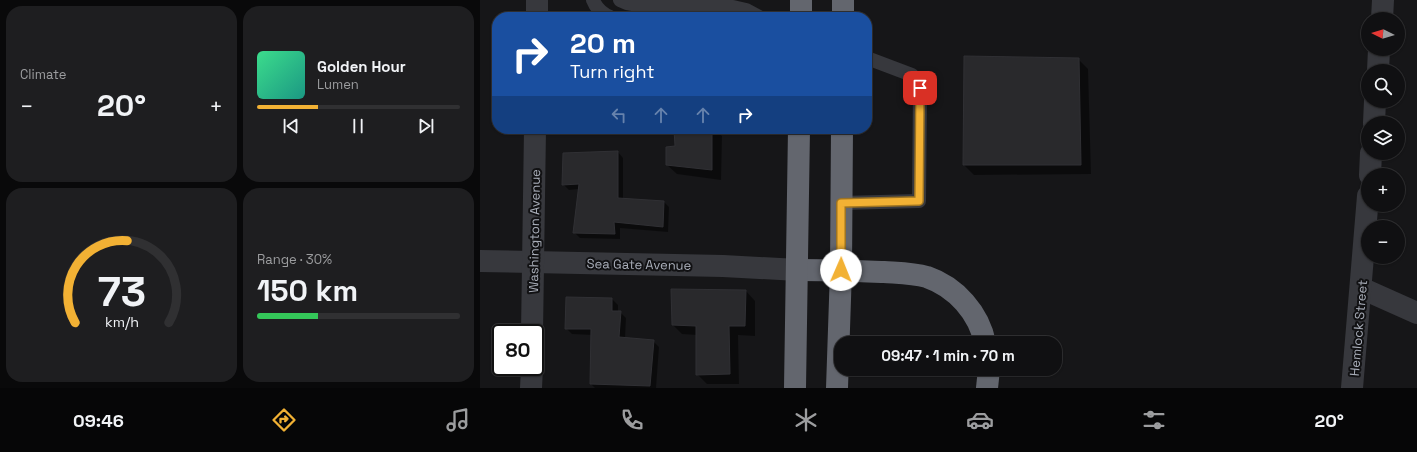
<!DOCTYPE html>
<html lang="en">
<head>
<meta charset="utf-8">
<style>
	body { margin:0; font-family:"Space Grotesk",sans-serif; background:#1e1e20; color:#f1f3f6; height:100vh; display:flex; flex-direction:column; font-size:15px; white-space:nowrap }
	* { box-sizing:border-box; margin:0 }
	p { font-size:13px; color:#9c9d9f }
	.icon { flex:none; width:22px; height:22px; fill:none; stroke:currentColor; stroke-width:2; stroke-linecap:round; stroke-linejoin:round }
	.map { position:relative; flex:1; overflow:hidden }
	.sheet { display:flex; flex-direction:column; gap:6px; padding:6px; background:#09090a; width:480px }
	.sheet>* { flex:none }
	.top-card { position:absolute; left:12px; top:12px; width:380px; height:122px; border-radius:16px; box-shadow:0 1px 3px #0004,0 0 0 1px #303032; background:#1a4fa0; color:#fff; overflow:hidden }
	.needle { width:26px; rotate:275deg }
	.tools { position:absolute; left:881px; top:12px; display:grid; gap:8px }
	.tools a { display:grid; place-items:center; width:44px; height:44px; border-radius:50%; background:#101012; box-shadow:0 1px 3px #0004,0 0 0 1px #303032; font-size:20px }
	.speed { position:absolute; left:12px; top:324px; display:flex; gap:8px; font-size:20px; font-weight:700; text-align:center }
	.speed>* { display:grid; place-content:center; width:52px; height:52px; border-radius:50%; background:#101012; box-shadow:0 1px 3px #0004,0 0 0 1px #303032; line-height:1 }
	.speed .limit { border:2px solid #111; border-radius:6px; background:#fff; color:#111 }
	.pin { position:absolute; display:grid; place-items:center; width:34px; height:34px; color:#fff; margin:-17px; border-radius:8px; box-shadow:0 2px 6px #0006 }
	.me { position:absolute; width:44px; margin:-22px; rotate:1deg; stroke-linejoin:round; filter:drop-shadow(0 0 3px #0008) }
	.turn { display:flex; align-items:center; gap:14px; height:84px; padding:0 12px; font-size:18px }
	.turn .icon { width:52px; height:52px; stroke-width:2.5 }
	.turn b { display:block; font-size:28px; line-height:34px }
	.lanes { display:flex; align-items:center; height:38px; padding:0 12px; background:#0003; justify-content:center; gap:20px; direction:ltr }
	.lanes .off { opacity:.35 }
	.big { font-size:30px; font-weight:800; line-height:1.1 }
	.sheet .tile { flex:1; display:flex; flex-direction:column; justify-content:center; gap:6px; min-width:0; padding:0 14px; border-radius:16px; background:#1e1e20 }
	.sheet .dial { align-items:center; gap:0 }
	.dial svg { height:104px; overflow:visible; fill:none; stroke:#303032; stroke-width:7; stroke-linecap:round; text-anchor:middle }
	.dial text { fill:#f1f3f6; stroke:none }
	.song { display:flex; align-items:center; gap:12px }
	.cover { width:48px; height:48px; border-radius:6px; background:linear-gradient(135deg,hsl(150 70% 55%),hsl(170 70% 35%)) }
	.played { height:4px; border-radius:2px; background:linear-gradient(90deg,#f2b134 30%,#303032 30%) }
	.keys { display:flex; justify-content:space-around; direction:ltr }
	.heat { display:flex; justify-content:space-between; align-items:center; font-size:22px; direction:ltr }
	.charge { height:6px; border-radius:3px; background:linear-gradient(90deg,#34c759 30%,#303032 0) }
	.sheet .tiles { flex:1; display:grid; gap:6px; grid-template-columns:repeat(2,1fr) }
	.trip { position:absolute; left:354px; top:336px; width:228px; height:40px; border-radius:16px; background:#101012; box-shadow:0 1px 3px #0004,0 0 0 1px #303032; font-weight:800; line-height:40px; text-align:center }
	.menu { display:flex; height:64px; justify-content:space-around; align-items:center; background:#060607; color:#9c9d9f }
	.menu .icon { width:28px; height:28px }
	.menu .selected { color:#f2b134 }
	.menu b { font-size:18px; color:#f1f3f6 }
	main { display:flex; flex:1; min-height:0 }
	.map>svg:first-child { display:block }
	.shadow { fill:#0007 }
	.building { fill:#29292c; stroke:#303034 }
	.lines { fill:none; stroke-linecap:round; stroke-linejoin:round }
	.lane { stroke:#37383d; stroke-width:14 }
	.street { stroke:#37383d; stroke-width:22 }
	.highway { stroke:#63666e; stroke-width:22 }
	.route-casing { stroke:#9d7322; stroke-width:10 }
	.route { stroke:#f2b134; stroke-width:7 }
	.labels { text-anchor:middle; stroke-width:4; stroke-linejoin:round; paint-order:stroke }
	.street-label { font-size:13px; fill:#a8adb8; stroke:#111113 }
</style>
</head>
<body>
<main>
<section class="sheet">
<div class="tiles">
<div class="tile"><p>Climate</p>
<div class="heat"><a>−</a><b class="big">20°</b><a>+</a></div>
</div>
<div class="tile">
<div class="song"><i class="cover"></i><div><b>Golden Hour</b><p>Lumen</p></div></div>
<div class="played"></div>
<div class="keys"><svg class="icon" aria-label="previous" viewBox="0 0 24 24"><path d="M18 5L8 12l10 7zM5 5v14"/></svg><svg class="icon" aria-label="pause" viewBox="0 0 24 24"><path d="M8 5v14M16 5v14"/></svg><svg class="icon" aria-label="next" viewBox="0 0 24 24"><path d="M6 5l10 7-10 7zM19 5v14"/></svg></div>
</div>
<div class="tile dial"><svg viewBox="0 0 100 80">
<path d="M14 69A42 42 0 1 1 86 69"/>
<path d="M14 69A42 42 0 0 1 54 6" stroke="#f2b134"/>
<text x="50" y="56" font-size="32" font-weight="700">73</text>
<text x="50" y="72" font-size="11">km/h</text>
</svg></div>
<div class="tile"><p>Range · 30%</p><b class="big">150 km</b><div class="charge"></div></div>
</div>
</section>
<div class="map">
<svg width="937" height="388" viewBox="0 0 937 388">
	<rect width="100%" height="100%" fill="#161618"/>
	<!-- shadow -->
	<g class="shadow">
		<polygon points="598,59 608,69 611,174 494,175 484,165"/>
		<polygon points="195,129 235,129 242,136 241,180 197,174 187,165 196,147"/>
		<polygon points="138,152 143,158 143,199 184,202 189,207 188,232 140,228 140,239 100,238 94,232 99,189 89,190 83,184"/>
		<polygon points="266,291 275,301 275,336 258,335 259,384 227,384 217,374 217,335 202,334 193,325"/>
		<polygon points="132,299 138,305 138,312 140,312 146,318 145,338 173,341 179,347 176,388 115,388 111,384 112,335 92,334 86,328"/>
	</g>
	<!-- building -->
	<g class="building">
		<polygon points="484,56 599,58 601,165 483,165"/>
		<polygon points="194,129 232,129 232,170 186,165 186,147 195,146"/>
		<polygon points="138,151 138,198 184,201 183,227 134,222 135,234 93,233 99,184 82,185 83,153"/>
		<polygon points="191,289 266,290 265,326 249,326 250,374 216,375 216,326 192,325"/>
		<polygon points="86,297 132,298 132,311 141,311 139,337 174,340 170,386 110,384 111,329 85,329"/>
	</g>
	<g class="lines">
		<!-- lane -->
		<g class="lane">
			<path d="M113,0C116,8 123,14 130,17"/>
			<polyline points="140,0 147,3 164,6 253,7 266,10 279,17"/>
			<polyline points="361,203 439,201 440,88 432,75 387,58"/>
		</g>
		<!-- street -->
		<g class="street">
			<polyline points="57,17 57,0"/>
			<polyline points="902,19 903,0"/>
			<polyline points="898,71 899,49"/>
			<polyline points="894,123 895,101"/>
			<polyline points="890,175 891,153"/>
			<polyline points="0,261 243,266 318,270"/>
			<polyline points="881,288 937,313"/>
			<polyline points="52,333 55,129"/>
			<polyline points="51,388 52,367"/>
			<polyline points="872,388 888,196"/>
		</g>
		<!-- highway -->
		<g class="highway">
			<polyline points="321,17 321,0"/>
			<polyline points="363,17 363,0"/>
			<path d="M318,270C347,270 375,271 404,272C418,273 433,273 447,277C476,287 499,313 505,343"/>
			<polyline points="315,388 319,129"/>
			<polyline points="357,388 361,270 362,129"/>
			<polyline points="507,388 509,369"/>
		</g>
	</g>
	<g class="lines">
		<defs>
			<polyline id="route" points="361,270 361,203 439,201 440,88"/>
		</defs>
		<!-- route casing -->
		<use href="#route" class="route-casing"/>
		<!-- route -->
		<use href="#route" class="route"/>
	</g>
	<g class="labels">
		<!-- street labels -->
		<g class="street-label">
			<text transform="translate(54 231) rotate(-89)" y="5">Washington Avenue</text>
			<text transform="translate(159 264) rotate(1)" y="5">Sea Gate Avenue</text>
			<text transform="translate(878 328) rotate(-85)" y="5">Hemlock Street</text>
		</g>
	</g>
</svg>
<div class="tools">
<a><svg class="needle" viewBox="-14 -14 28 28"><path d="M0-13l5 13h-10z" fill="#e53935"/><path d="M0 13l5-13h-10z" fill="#9c9d9f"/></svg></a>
<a><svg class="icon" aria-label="search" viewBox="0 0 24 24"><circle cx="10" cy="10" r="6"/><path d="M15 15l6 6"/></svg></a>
<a><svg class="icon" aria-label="layers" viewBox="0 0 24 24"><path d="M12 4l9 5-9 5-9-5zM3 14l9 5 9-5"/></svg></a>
<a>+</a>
<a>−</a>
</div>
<div class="speed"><div class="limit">80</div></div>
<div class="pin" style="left:440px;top:88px;background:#d93025"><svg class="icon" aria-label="arrive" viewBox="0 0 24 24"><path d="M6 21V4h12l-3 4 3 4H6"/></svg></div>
<svg class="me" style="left:361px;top:270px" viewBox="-20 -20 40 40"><circle r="19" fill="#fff"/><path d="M0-13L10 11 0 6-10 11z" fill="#f2b134"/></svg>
<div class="trip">09:47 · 1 min · 70 m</div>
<div class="top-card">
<div class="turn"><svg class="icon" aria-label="right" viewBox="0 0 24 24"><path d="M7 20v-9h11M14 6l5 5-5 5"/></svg><div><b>20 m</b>Turn right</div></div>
<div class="lanes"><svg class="icon off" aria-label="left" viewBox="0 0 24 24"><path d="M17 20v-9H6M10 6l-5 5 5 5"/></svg><svg class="icon off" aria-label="ahead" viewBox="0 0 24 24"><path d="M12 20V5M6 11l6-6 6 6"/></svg><svg class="icon off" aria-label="ahead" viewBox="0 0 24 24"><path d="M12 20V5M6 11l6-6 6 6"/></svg><svg class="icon" aria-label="right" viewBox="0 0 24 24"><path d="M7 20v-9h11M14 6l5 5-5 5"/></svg></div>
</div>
</div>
</main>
<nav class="menu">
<b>09:46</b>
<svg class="icon selected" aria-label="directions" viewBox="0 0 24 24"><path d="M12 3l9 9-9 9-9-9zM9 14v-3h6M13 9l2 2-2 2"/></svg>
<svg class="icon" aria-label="music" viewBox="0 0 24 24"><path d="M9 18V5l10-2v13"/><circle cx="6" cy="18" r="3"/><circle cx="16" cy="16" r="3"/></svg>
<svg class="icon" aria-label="phone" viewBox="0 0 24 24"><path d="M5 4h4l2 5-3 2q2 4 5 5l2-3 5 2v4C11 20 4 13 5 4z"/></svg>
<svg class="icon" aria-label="climate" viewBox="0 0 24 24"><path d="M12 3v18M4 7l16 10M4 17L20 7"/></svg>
<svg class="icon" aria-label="car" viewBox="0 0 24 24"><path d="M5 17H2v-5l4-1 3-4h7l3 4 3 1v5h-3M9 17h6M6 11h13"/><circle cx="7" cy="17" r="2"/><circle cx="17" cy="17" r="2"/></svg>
<svg class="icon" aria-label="filters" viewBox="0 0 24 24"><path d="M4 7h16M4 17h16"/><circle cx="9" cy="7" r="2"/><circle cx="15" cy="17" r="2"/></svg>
<b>20°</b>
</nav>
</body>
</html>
